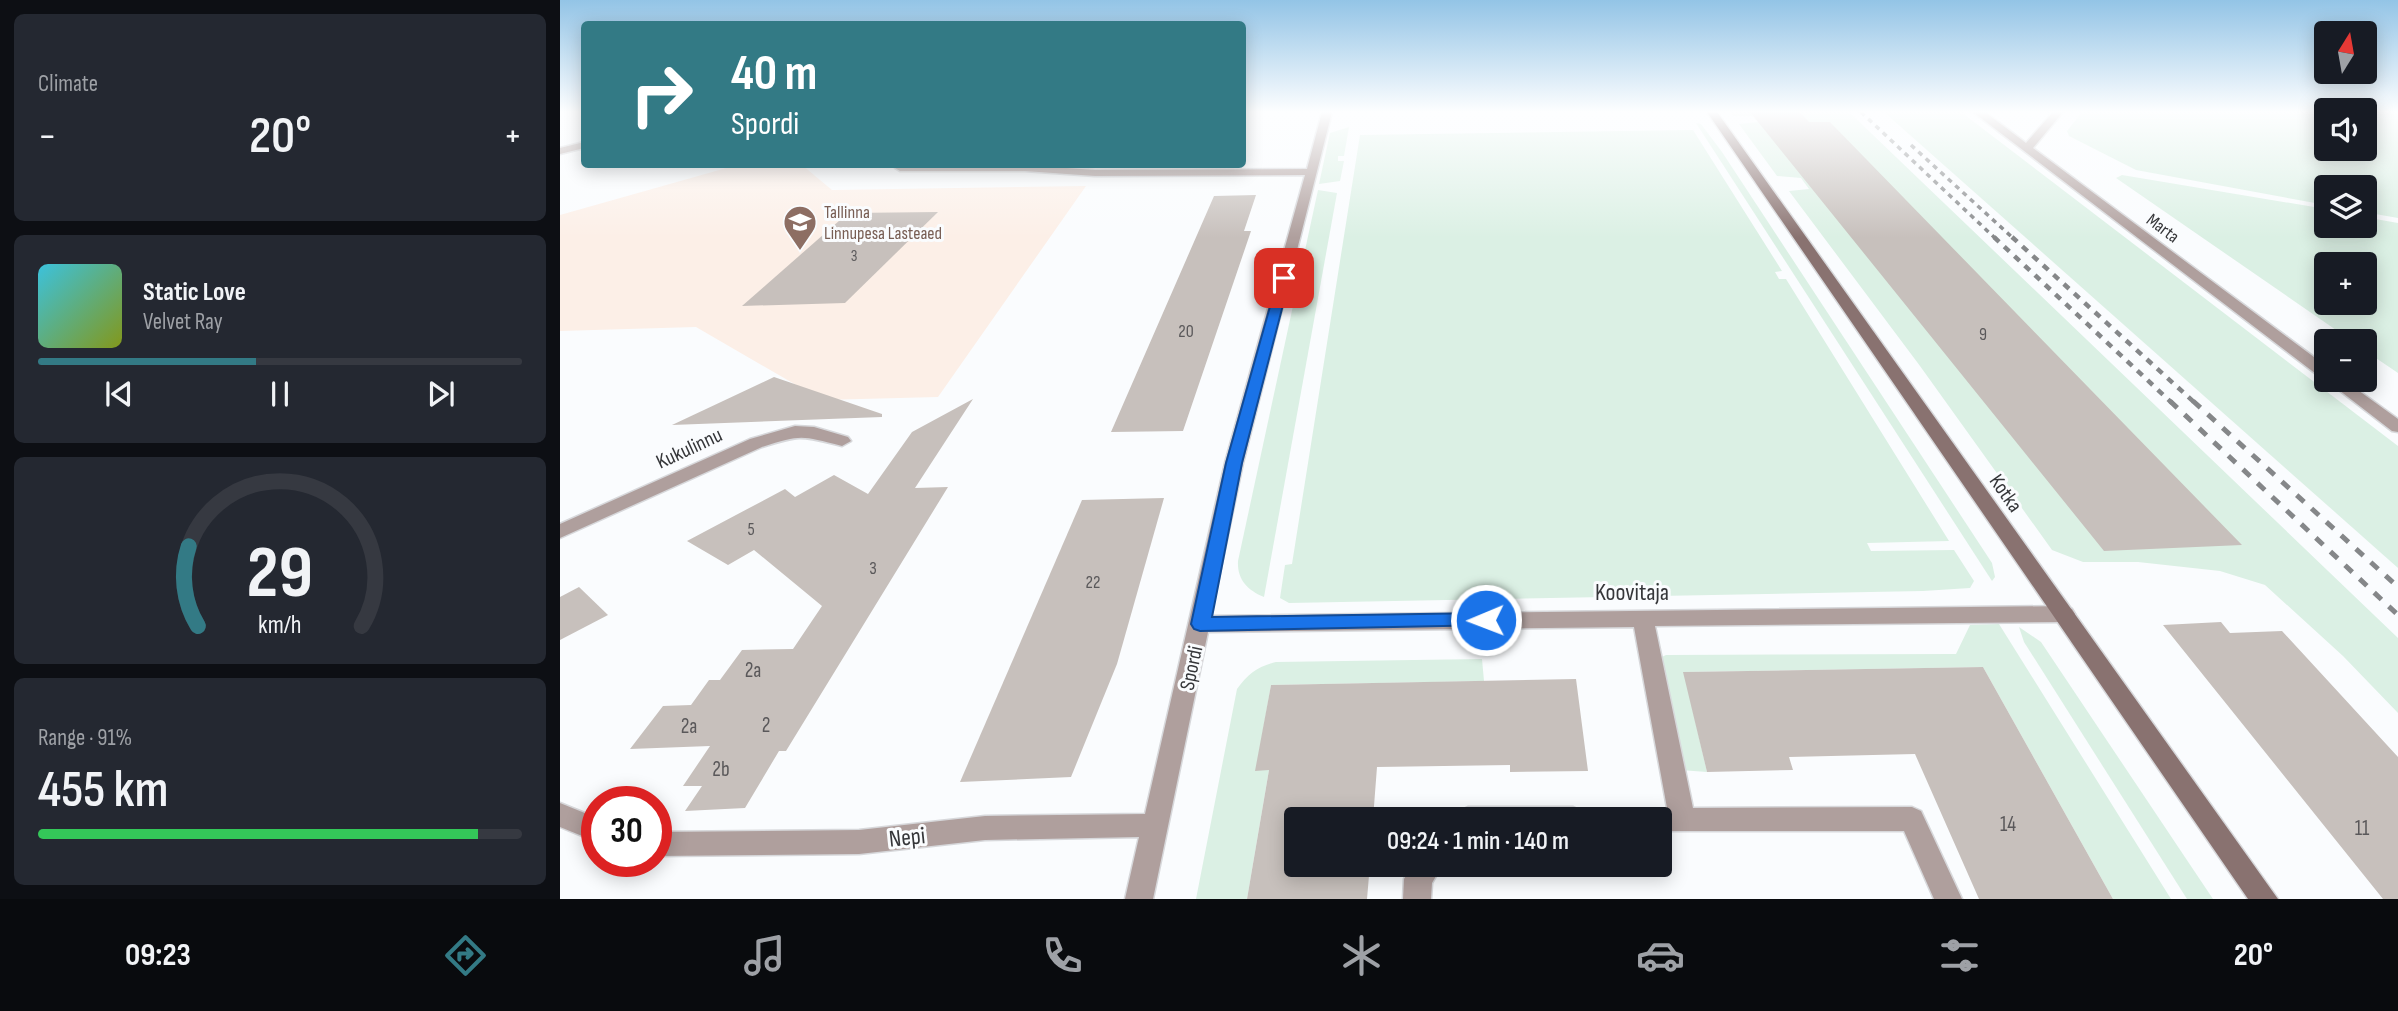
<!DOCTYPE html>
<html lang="en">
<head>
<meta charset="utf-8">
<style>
	body { margin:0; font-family:"Sofia Sans Condensed",sans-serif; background:#242831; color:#f1f3f6; height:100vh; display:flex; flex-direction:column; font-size:26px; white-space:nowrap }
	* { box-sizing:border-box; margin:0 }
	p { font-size:23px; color:#9ea1a6 }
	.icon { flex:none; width:38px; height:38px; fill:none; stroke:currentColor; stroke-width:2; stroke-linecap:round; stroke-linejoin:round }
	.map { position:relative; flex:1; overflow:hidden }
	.side { display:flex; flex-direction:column; gap:14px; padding:14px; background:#0d0f14; width:560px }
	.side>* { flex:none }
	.guide { position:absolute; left:21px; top:21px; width:665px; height:147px; border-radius:7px; box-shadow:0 4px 18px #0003; background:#337a85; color:#fff; overflow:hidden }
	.needle { width:46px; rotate:11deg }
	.tools { position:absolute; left:1754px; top:21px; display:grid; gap:14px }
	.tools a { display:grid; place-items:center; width:63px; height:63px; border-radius:7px; background:#171b24; box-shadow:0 4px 18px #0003; font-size:35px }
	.speed { position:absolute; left:21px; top:786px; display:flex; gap:14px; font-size:35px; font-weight:700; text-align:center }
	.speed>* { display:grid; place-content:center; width:91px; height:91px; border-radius:50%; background:#171b24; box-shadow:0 4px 18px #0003; line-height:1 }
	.speed .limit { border:10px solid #d22; background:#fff; color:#111 }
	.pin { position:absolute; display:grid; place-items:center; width:60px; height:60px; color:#fff; margin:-30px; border-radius:14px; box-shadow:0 4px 10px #0006 }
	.me { position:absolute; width:77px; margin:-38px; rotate:269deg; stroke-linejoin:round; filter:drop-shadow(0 0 5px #0008) }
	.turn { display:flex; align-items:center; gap:24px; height:147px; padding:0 35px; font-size:32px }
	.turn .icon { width:91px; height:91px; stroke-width:2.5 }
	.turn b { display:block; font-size:49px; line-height:60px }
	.big { font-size:52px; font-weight:600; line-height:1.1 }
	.side .card { flex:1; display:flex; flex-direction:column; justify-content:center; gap:10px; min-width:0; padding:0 24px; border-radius:10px; background:#242831 }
	.side .dial { align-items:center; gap:0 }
	.dial svg { height:182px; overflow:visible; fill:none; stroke:#363941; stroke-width:7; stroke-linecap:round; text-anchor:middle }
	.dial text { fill:#f1f3f6; stroke:none }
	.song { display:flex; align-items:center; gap:21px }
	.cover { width:84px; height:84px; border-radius:10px; background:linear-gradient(135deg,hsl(190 70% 55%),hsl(70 70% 35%)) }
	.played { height:7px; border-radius:4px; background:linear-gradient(90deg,#337a85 45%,#363941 45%) }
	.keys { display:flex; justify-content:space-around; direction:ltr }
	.heat { display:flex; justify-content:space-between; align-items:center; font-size:38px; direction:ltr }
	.charge { height:10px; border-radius:5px; background:linear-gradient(90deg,#34c759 91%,#363941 0) }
	.trip { position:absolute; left:724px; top:807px; width:388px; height:70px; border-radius:7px; background:#171b24; box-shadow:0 4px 18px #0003; font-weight:600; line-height:70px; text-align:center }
	.tabs { display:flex; height:112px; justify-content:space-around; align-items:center; background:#090b0e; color:#9ea1a6 }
	.tabs .icon { width:49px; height:49px }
	.tabs .selected { color:#337a85 }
	.tabs b { font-size:32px; color:#f1f3f6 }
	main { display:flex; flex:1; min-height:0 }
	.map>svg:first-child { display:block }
	.education { fill:#fcefe7 }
	.green { fill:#dbf0e4; fill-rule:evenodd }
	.building { fill:#c7c0bc }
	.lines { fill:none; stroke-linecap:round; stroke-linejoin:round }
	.street-casing { stroke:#d7d8db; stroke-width:3 }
	.secondary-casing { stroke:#d7d8db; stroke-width:3 }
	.street { fill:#af9f9d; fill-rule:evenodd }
	.secondary { fill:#897270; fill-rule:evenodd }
	.rail-far2 { stroke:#858789; stroke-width:3.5; stroke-dasharray:5 5; stroke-linecap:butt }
	.rail-far1 { stroke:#858789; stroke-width:4.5; stroke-dasharray:7 7; stroke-linecap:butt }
	.rail { stroke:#858789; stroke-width:5; stroke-dasharray:10 10; stroke-linecap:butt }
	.route { fill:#1a73e8; stroke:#114b97; stroke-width:2 }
	.labels { text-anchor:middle; stroke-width:6; stroke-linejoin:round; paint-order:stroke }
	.far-number-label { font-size:16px; fill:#5a585a }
	.far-education-label { font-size:18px; fill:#785e54; stroke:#fafcfe; text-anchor:start }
	.far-street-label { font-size:18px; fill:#353639; stroke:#fafcfe }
	.number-label { font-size:18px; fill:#5a585a }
	.street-label { font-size:21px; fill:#353639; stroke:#fafcfe }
	.near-number-label { font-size:21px; fill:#5a585a }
	.near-street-label { font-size:24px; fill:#353639; stroke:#fafcfe }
</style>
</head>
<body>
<main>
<section class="side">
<div class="card"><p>Climate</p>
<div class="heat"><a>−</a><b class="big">20°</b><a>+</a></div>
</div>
<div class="card">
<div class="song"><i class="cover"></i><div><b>Static Love</b><p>Velvet Ray</p></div></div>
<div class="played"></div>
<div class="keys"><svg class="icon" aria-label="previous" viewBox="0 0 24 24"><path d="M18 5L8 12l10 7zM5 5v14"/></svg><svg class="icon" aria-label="pause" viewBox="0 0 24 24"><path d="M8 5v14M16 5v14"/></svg><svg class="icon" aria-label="next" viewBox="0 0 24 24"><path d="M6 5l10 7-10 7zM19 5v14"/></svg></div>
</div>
<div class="card dial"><svg viewBox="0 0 100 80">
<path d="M14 69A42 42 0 1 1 86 69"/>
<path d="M14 69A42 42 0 0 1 10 34" stroke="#337a85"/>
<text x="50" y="56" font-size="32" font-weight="700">29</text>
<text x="50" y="72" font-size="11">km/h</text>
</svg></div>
<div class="card"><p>Range · 91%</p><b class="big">455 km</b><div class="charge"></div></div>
</section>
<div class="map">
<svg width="1838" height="899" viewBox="0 0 1838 899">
	<rect width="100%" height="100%" fill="#fafcfe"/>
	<!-- education -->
	<polygon class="education" points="177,165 242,165 272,190 526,186 378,397 262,400 136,327 0,331 0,215"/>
	<!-- green -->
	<g class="green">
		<polygon points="1171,112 1289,112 1838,638 1838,713 1783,656 1705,585 1660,571 1578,562 1523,562 1492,550 1360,366 1229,191 1249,189 1241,178 1217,176 1179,124 1199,122 1195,116 1173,116"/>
		<polygon points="1324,112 1401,112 1838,446 1838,568"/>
		<polygon points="1522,112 1766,112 1766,149 1804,149 1804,112 1838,112 1838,218 1804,212 1804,187 1766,187 1766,205 1576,170 1509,136 1507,131"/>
		<polygon points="1136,123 1141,124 1162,152 1432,563 1435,577 1432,581"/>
		<polygon points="789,127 784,156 778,156 778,161 784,161 780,181 759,184 770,133"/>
		<polygon points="1133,130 1222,271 1215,272 1219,279 1226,279 1389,541 1307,543 1311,551 1394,550 1414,581 1410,588 1363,591 729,603 720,598 725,565 732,564 800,135"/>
		<path d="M1562,175L1766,209V226H1804V217L1838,223V373L1804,350V341H1792L1556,178ZM1766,264H1804V303H1766Z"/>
		<path d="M758,190L777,193L704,597C687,590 677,579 678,561Z"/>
		<polygon points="1439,624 1611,899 1553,899 1423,667 1124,672 1147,772 1120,770 1095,660 1106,655 1396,654 1410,625"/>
		<polygon points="1459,627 1481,642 1653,899 1627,899 1464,642"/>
		<path d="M922,659L924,681L711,685L696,770H709L687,899H636L677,689C689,673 697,667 716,662Z"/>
	</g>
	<!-- building -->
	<g class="building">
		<polygon points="1190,112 1240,112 1249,122 1270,122 1682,545 1544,551"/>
		<polygon points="696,195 684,231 691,231 623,431 551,432 654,196"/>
		<polygon points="378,212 285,303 182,306 288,213"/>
		<polygon points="214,377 322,414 322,417 112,425"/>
		<polygon points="413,399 355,488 388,487 226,751 219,751 185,808 125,811 142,786 123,786 150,746 70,749 103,706 131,705 149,680 160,680 182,650 233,649 262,606 194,550 168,565 127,541 225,489 235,497 274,475 308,494 352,432"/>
		<polygon points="604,498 557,664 511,777 400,782 522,500"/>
		<polygon points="19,587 48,615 0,640 0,597"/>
		<polygon points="1661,622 1670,633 1722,631 1838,757 1838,899 1823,899 1603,625"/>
		<polygon points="1423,667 1553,899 1419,899 1355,754 1229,757 1233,770 1147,772 1123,672"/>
		<polygon points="1016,679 1028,771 950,772 950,765 817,767 813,819 737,819 737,864 810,864 807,899 687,899 709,770 695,771 711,685"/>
	</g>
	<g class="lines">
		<defs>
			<g id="street">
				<polygon points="762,112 772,112 683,463 651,616 1504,606 1512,609 1515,614 1512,619 1504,622 1095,626 1133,808 1352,807 1361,811 1402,899 1374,899 1344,831 1101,831 1101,819 1088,819 1092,812 1107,808 1074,627 648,632 593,899 565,899 579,837 425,840 299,854 96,856 96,832 299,830 425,816 585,814 665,463 745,175 535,176 465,171 340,171 335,168 336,164 347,164 465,165 535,170 747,169"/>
				<polygon points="1413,112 1425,112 1466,143 1493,112 1503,112 1473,148 1766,366 1766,379 1760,377"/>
				<polygon points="24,142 24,148 0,154 0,148"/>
				<polygon points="1766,380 1784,380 1838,419 1838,432 1832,431"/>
				<path d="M235,426L254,427L288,437L291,441L282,446C241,436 243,434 202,447L0,538V524L190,439Z"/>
				<polygon points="0,803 37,818 37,842 0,827"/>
				<polygon points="908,807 1013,807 1022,811 1026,819 895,819 899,811"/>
				<polygon points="853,864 883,864 872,883 871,899 843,899 844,879"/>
			</g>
			<polygon id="secondary" points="1147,112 1157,112 1718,899 1688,899"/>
		</defs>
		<!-- street casing -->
		<use href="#street" class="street-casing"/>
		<!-- secondary casing -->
		<use href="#secondary" class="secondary-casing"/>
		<!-- street -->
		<use href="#street" class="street"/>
		<!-- secondary -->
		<use href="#secondary" class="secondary"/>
		<!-- rail-far2 -->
		<g class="rail-far2">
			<polyline points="1301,112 1436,239"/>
			<polyline points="1351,145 1454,239"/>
		</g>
		<!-- rail-far1 -->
		<g class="rail-far1">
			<polyline points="1434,237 1612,403"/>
			<polyline points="1452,237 1635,403"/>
		</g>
		<!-- rail -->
		<g class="rail">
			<polyline points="1610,401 1838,615"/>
			<polyline points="1633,401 1838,587"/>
		</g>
	</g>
	<!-- sky -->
	<linearGradient id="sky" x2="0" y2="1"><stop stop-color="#93c4e6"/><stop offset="0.47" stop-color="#fdfeff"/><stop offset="1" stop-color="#fdfeff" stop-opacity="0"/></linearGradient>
	<rect width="1838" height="238" fill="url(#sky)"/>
	<!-- route -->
	<polygon class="route" points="724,274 730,278 682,463 652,617 926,613 932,615 935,620 932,625 640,631 634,629 631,624 666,463 718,278"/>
	<!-- icons -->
	<defs>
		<symbol id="school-pin" viewBox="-11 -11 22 30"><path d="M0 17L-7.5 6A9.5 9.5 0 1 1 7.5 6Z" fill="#8d6e63" stroke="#fafcfe"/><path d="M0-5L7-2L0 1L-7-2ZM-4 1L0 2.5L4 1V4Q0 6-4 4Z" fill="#fff"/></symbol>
	</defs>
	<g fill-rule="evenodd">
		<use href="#school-pin" x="221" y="203" width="38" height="52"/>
	</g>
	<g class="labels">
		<!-- far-number labels -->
		<g class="far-number-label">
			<text x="294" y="261">3</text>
		</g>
		<!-- far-education labels -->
		<g class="far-education-label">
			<text x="264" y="218">Tallinna<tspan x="264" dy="21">Linnupesa Lasteaed</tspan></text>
		</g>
		<!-- far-street labels -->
		<g class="far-street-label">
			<text transform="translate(1603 228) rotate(37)" y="6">Marta</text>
		</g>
		<!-- number labels -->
		<g class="number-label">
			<text x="626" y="337">20</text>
			<text x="1423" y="340">9</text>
			<text x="191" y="535">5</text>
			<text x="313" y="574">3</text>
			<text x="533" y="588">22</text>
		</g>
		<!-- street labels -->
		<g class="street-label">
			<text transform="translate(129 448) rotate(-25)" y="7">Kukulinnu</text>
			<text transform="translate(1446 493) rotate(55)" y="7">Kotka</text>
			<text transform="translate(631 668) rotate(-78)" y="7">Spordi</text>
		</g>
		<!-- near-number labels -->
		<g class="near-number-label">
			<text x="193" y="677">2a</text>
			<text x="206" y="732">2</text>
			<text x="129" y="733">2a</text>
			<text x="161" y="776">2b</text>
			<text x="1448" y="831">14</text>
			<text x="1802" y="835">11</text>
		</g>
		<!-- near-street labels -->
		<g class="near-street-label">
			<text x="1072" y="600">Koovitaja</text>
			<text transform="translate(347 837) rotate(-6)" y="8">Nepi</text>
		</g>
	</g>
</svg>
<div class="tools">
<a><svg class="needle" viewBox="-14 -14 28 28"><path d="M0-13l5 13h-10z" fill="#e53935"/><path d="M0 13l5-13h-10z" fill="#9ea1a6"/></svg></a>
<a><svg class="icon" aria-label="sound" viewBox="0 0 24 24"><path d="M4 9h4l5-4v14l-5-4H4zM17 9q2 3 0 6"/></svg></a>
<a><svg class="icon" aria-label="layers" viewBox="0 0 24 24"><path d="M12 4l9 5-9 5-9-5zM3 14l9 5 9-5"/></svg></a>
<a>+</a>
<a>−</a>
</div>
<div class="speed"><div class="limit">30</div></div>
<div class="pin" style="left:724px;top:278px;background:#d93025"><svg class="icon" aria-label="arrive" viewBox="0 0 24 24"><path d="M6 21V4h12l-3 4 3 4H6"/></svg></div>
<svg class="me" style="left:926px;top:620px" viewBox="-20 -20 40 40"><circle r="17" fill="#1a73e8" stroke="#fff" stroke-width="3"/><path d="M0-11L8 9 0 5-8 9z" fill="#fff"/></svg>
<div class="trip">09:24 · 1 min · 140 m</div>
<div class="guide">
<div class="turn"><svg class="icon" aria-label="right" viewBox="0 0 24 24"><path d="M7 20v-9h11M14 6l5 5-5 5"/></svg><div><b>40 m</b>Spordi</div></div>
</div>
</div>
</main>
<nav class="tabs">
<b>09:23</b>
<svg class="icon selected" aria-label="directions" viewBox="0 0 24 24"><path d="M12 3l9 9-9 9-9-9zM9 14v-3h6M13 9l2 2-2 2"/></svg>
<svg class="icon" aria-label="music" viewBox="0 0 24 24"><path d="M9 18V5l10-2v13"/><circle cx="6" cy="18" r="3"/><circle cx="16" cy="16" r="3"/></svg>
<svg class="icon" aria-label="phone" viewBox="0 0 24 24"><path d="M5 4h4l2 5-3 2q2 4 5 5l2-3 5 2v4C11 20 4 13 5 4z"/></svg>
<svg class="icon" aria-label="climate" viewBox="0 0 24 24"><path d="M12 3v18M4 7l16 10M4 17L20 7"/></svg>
<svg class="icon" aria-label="car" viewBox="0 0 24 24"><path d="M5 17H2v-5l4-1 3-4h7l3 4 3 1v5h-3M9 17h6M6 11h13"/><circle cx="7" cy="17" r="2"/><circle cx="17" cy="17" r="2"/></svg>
<svg class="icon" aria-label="filters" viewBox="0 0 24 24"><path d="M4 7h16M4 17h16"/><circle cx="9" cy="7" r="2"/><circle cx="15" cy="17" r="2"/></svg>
<b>20°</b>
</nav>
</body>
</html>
